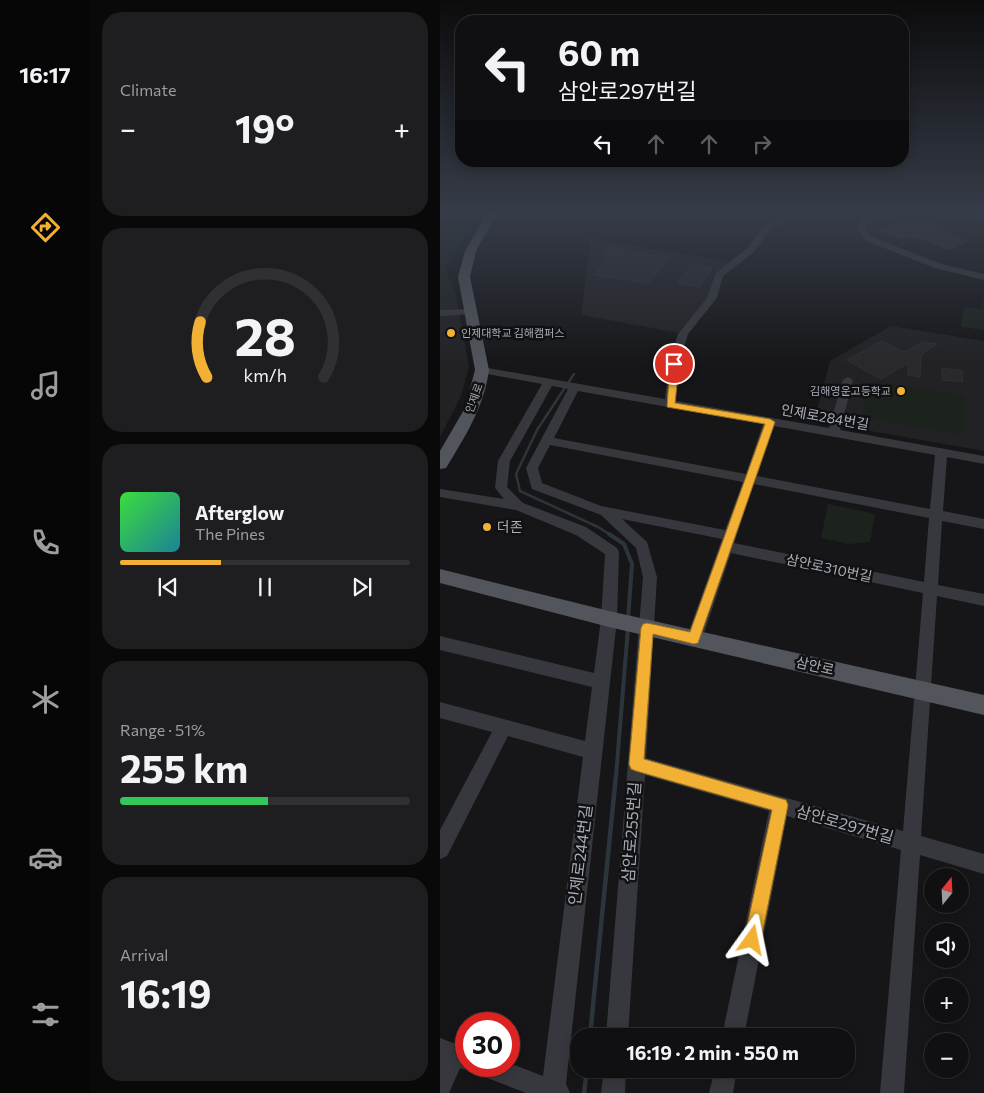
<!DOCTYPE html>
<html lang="en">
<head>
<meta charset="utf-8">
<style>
	body { margin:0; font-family:Commissioner,"Noto Sans KR",sans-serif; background:#1e1e20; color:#f1f3f6; height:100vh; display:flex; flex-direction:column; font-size:19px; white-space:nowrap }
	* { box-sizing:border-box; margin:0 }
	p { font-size:16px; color:#9c9d9f }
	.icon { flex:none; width:28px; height:28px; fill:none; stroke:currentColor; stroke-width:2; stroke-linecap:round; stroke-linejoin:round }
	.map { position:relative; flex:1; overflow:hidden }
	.details { display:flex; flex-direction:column; gap:12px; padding:12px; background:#09090a; width:350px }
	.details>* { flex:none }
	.top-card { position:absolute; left:15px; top:15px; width:454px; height:152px; border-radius:20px; box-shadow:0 2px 12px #0003,0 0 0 1px #303032; background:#101012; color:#f1f3f6; overflow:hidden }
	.needle { width:32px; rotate:18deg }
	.buttons { position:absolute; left:484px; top:868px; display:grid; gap:10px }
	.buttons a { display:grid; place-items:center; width:45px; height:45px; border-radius:50%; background:#101012; box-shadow:0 2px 12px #0003,0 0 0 1px #303032; font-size:25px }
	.speed { position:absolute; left:15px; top:1012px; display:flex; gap:10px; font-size:25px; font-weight:700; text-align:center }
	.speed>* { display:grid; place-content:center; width:65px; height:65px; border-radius:50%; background:#101012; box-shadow:0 2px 12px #0003,0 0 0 1px #303032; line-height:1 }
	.speed .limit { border:8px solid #d22; background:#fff; color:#111 }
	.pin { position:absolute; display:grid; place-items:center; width:42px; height:42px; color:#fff; margin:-21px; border:2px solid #fff; border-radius:50%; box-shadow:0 1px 5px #0007 }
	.me { position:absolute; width:55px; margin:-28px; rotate:12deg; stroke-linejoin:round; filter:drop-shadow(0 0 4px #0008) }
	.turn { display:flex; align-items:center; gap:18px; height:105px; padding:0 20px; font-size:22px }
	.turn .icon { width:65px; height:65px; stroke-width:2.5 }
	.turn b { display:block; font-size:35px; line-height:42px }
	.lanes { display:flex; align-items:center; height:48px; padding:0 20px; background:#0003; justify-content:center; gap:25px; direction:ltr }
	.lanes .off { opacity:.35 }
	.big { font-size:38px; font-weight:700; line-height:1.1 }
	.details .widget { flex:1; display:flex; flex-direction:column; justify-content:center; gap:8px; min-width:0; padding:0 18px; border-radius:20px; background:#1e1e20 }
	.details .dial { align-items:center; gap:0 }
	.dial svg { height:130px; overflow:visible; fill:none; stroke:#303032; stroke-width:7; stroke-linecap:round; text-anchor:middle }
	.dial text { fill:#f1f3f6; stroke:none }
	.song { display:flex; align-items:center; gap:15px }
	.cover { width:60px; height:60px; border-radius:8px; background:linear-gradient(135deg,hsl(120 70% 55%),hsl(190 70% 35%)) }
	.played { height:5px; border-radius:2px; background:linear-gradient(90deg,#f2b134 35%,#303032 35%) }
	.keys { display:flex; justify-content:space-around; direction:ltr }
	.heat { display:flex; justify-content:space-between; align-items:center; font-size:28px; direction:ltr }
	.charge { height:8px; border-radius:4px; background:linear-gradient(90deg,#34c759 51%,#303032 0) }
	.trip { position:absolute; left:130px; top:1028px; width:285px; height:50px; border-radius:20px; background:#101012; box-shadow:0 2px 12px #0003,0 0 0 1px #303032; font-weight:700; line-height:50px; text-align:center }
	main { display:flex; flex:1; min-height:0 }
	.menu { display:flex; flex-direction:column; width:90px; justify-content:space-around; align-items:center; background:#060607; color:#9c9d9f }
	.menu .icon { width:35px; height:35px }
	.menu .on { color:#f2b134 }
	.menu b { font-size:22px; color:#f1f3f6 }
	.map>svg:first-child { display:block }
	.built { fill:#222225 }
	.green { fill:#1c231d }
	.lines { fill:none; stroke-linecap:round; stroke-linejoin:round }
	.stream-far2 { stroke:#2c353c; stroke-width:2.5 }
	.stream-far1 { stroke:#2c353c; stroke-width:4 }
	.stream { stroke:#2c353c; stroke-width:4.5 }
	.building { fill:#29292c; stroke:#303034 }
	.minor { fill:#37383d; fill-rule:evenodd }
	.major { fill:#53555c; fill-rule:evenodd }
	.route { fill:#f2b134; stroke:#9d7322 }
	.poi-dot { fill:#f2b134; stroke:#111113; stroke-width:2 }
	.labels { text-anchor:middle; stroke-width:5; stroke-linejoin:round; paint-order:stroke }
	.far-poi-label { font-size:11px; fill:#a8adb8; stroke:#111113; text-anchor:start }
	.far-street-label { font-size:11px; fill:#a8adb8; stroke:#111113 }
	.street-label { font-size:14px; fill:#a8adb8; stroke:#111113 }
	.poi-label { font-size:14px; fill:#a8adb8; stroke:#111113; text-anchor:start }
	.near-street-label { font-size:16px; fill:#a8adb8; stroke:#111113 }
</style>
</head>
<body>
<main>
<nav class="menu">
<b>16:17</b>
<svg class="icon on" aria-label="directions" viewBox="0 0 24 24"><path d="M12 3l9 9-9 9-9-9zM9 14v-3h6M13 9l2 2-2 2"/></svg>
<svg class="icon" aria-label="music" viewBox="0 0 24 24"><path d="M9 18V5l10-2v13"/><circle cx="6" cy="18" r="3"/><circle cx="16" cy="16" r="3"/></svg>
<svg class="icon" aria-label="phone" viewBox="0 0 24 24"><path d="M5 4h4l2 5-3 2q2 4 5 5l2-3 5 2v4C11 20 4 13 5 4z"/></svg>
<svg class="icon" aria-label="climate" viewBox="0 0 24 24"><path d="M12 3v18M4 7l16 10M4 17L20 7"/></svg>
<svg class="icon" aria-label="car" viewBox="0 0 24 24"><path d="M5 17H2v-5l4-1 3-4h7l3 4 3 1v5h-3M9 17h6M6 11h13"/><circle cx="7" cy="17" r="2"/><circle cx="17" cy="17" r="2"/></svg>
<svg class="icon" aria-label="filters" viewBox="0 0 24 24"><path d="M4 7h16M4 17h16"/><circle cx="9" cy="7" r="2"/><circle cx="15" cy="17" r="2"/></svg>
</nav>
<section class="details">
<div class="widget"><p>Climate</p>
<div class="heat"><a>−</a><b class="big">19°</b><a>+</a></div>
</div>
<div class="widget dial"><svg viewBox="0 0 100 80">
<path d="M14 69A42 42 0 1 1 86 69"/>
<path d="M14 69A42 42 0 0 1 10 35" stroke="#f2b134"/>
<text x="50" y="56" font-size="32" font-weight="700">28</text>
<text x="50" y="72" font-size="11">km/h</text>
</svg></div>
<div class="widget">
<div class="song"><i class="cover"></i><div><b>Afterglow</b><p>The Pines</p></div></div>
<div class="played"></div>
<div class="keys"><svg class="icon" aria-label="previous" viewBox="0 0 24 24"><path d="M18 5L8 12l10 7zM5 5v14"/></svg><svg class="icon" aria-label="pause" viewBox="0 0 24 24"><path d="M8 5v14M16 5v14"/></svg><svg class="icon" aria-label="next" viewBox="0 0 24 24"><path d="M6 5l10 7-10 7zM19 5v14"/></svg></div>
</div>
<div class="widget"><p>Range · 51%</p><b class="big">255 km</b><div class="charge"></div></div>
<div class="widget"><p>Arrival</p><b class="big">16:19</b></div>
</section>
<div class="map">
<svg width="544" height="1093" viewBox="0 0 544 1093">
	<rect width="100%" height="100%" fill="#161618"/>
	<!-- built -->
	<g class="built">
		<polygon points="151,239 294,262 277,274 266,302 239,333 141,315"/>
		<polygon points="16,296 29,367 21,396 0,437 0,298"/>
		<polygon points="451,326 544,341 544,451 374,421 390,361"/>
	</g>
	<!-- green -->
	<g class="green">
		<polygon points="0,213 43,213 5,267 16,296 0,298"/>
		<polygon points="544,297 544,330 521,327 524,307 542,309"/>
		<polygon points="430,381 525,396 522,435 422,417"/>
		<polygon points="388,504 435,514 430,542 409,544 381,538"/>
	</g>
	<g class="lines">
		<!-- stream-far2 -->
		<polyline class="stream-far2" points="134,374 97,430 76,474 80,491 158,527 171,535"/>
		<!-- stream-far1 -->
		<g class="stream-far1">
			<polyline points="169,534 184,544 192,564 188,620"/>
			<polyline points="176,776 188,628"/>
		</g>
		<!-- stream -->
		<g class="stream">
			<polyline points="150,1036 176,775"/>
			<polyline points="144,1093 147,1069"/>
		</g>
	</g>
	<!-- building -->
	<g class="building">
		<polygon points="466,218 482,224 486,222 498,226 493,228 527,241 510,250 476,237 472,239 465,236 459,239 439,231"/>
		<polygon points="170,247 186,250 185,251 229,258 209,283 153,275 171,256 163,255"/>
		<polygon points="251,265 272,268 259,287 238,283"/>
		<polygon points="442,341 464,352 483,342 497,344 481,355 480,377 468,375 468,363 441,379 407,360"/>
		<polygon points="502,368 522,371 523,382 502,380"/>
	</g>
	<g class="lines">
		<!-- minor -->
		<g class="minor">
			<path d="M355,213H367L331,228L315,251L283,276L277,298L248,334L239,364L236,401L389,428L403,380L408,377L413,380L400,430L544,456V464L507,457L503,511L544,519V529L502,521L498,585L544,594V606L497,596L481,836L544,854V874L480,855L464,1093H440L461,850L347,816L304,1036H282L329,811L205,775L188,1036H166L203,577L196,548L161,515L92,489L86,468L128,389L112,386L70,461L67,487L83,503L146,527L177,548L179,552L177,619L126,1084L130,1093H86L37,1074L34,1067L26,1070L20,1068L9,1093H0V1038L26,1048V1066H69V1063L103,1076L143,757L68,736L7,856L0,859V830L52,732L0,718V702L145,741L152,687L0,650V636L154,673L161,619L165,554L136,535L76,510L0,497V489L64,499L55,488L58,461L102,384L42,373L37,370L42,367L225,399L229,364L238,334L267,298L276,273L309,247L325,224ZM138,391L323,424L306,474L114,438ZM334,426L495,455L490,509L317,476ZM110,445L303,482L285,530L161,506L102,483L98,468ZM314,484L489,518L484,582L294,543ZM182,519L282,539L246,639L249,644L254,646L259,644L262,639L291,553L483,593L463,831L206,758L217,577L207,542Z"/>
			<polygon points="409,213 439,213 439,217 426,225 427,232 432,237 501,264 544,274 544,280 495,268 426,241 419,232 418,224 424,218"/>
			<polygon points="31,309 34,310 34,314 0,316 0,310"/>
			<polygon points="164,1069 186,1069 185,1093 161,1093"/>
			<polygon points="275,1069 297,1069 293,1093 269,1093"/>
		</g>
		<!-- major -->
		<g class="major">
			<path d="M47,213H57L36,251L30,277L49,370C44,407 25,437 6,468L0,469V451L25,408L35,370L18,277L25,251Z"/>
			<polygon points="0,569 169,611 544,695 544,715 169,627 0,583"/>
		</g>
	</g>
	<!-- sky -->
	<linearGradient id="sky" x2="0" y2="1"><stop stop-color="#0c0c0d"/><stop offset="0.58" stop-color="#363c48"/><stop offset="1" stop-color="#363c48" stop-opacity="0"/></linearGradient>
	<rect width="544" height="366" fill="url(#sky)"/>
	<!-- route -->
	<polygon class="route" points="234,361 239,364 235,403 330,419 335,422 258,643 254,644 213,634 204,759 346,800 348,805 321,940 319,946 312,949 306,946 304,940 332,810 196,771 191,769 189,764 201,628 203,624 207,623 250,632 325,424 227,407 230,364"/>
	<!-- markers -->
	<g class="poi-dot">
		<circle cx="11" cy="333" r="5"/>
		<circle cx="461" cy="391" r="5"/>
		<circle cx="47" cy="527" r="5"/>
	</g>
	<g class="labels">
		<!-- far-poi labels -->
		<g class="far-poi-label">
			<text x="21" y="337">인제대학교 김해캠퍼스</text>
			<text x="451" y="395" text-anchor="end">김해영운고등학교</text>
		</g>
		<!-- far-street labels -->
		<g class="far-street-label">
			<text transform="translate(34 398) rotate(-70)" y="4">인제로</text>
		</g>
		<!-- street labels -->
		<g class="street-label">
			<text transform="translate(385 417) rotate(10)" y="5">인제로284번길</text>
			<text transform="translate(389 568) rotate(12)" y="5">삼안로310번길</text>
			<text transform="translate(375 666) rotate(13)" y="5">삼안로</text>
		</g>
		<!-- poi labels -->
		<g class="poi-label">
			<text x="57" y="532">더존</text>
		</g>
		<!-- near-street labels -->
		<g class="near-street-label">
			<text transform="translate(405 824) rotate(16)" y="6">삼안로297번길</text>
			<text transform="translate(191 832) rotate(-86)" y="6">삼안로255번길</text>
			<text transform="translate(140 855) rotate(-83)" y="6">인제로244번길</text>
		</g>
	</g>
</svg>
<div class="buttons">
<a><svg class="needle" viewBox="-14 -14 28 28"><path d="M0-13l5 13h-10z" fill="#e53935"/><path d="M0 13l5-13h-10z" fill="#9c9d9f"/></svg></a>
<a><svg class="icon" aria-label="sound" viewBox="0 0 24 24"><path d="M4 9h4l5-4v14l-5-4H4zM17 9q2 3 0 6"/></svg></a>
<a>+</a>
<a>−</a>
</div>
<div class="speed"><div class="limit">30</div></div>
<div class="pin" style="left:234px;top:364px;background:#d93025"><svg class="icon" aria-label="arrive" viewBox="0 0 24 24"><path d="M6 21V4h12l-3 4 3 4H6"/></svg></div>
<svg class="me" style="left:312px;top:940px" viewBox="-20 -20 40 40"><path d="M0-17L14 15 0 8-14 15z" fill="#f2b134" stroke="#fff" stroke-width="4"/></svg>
<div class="trip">16:19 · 2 min · 550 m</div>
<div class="top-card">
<div class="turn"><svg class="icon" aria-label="left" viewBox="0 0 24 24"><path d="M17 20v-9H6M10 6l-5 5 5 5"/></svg><div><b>60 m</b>삼안로297번길</div></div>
<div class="lanes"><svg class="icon" aria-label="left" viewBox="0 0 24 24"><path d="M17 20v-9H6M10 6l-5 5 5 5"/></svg><svg class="icon off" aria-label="ahead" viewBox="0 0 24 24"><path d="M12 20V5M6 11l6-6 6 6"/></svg><svg class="icon off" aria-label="ahead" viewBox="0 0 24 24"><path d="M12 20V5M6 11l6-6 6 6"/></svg><svg class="icon off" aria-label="right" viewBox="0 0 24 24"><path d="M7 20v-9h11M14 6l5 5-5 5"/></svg></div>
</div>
</div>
</main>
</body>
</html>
